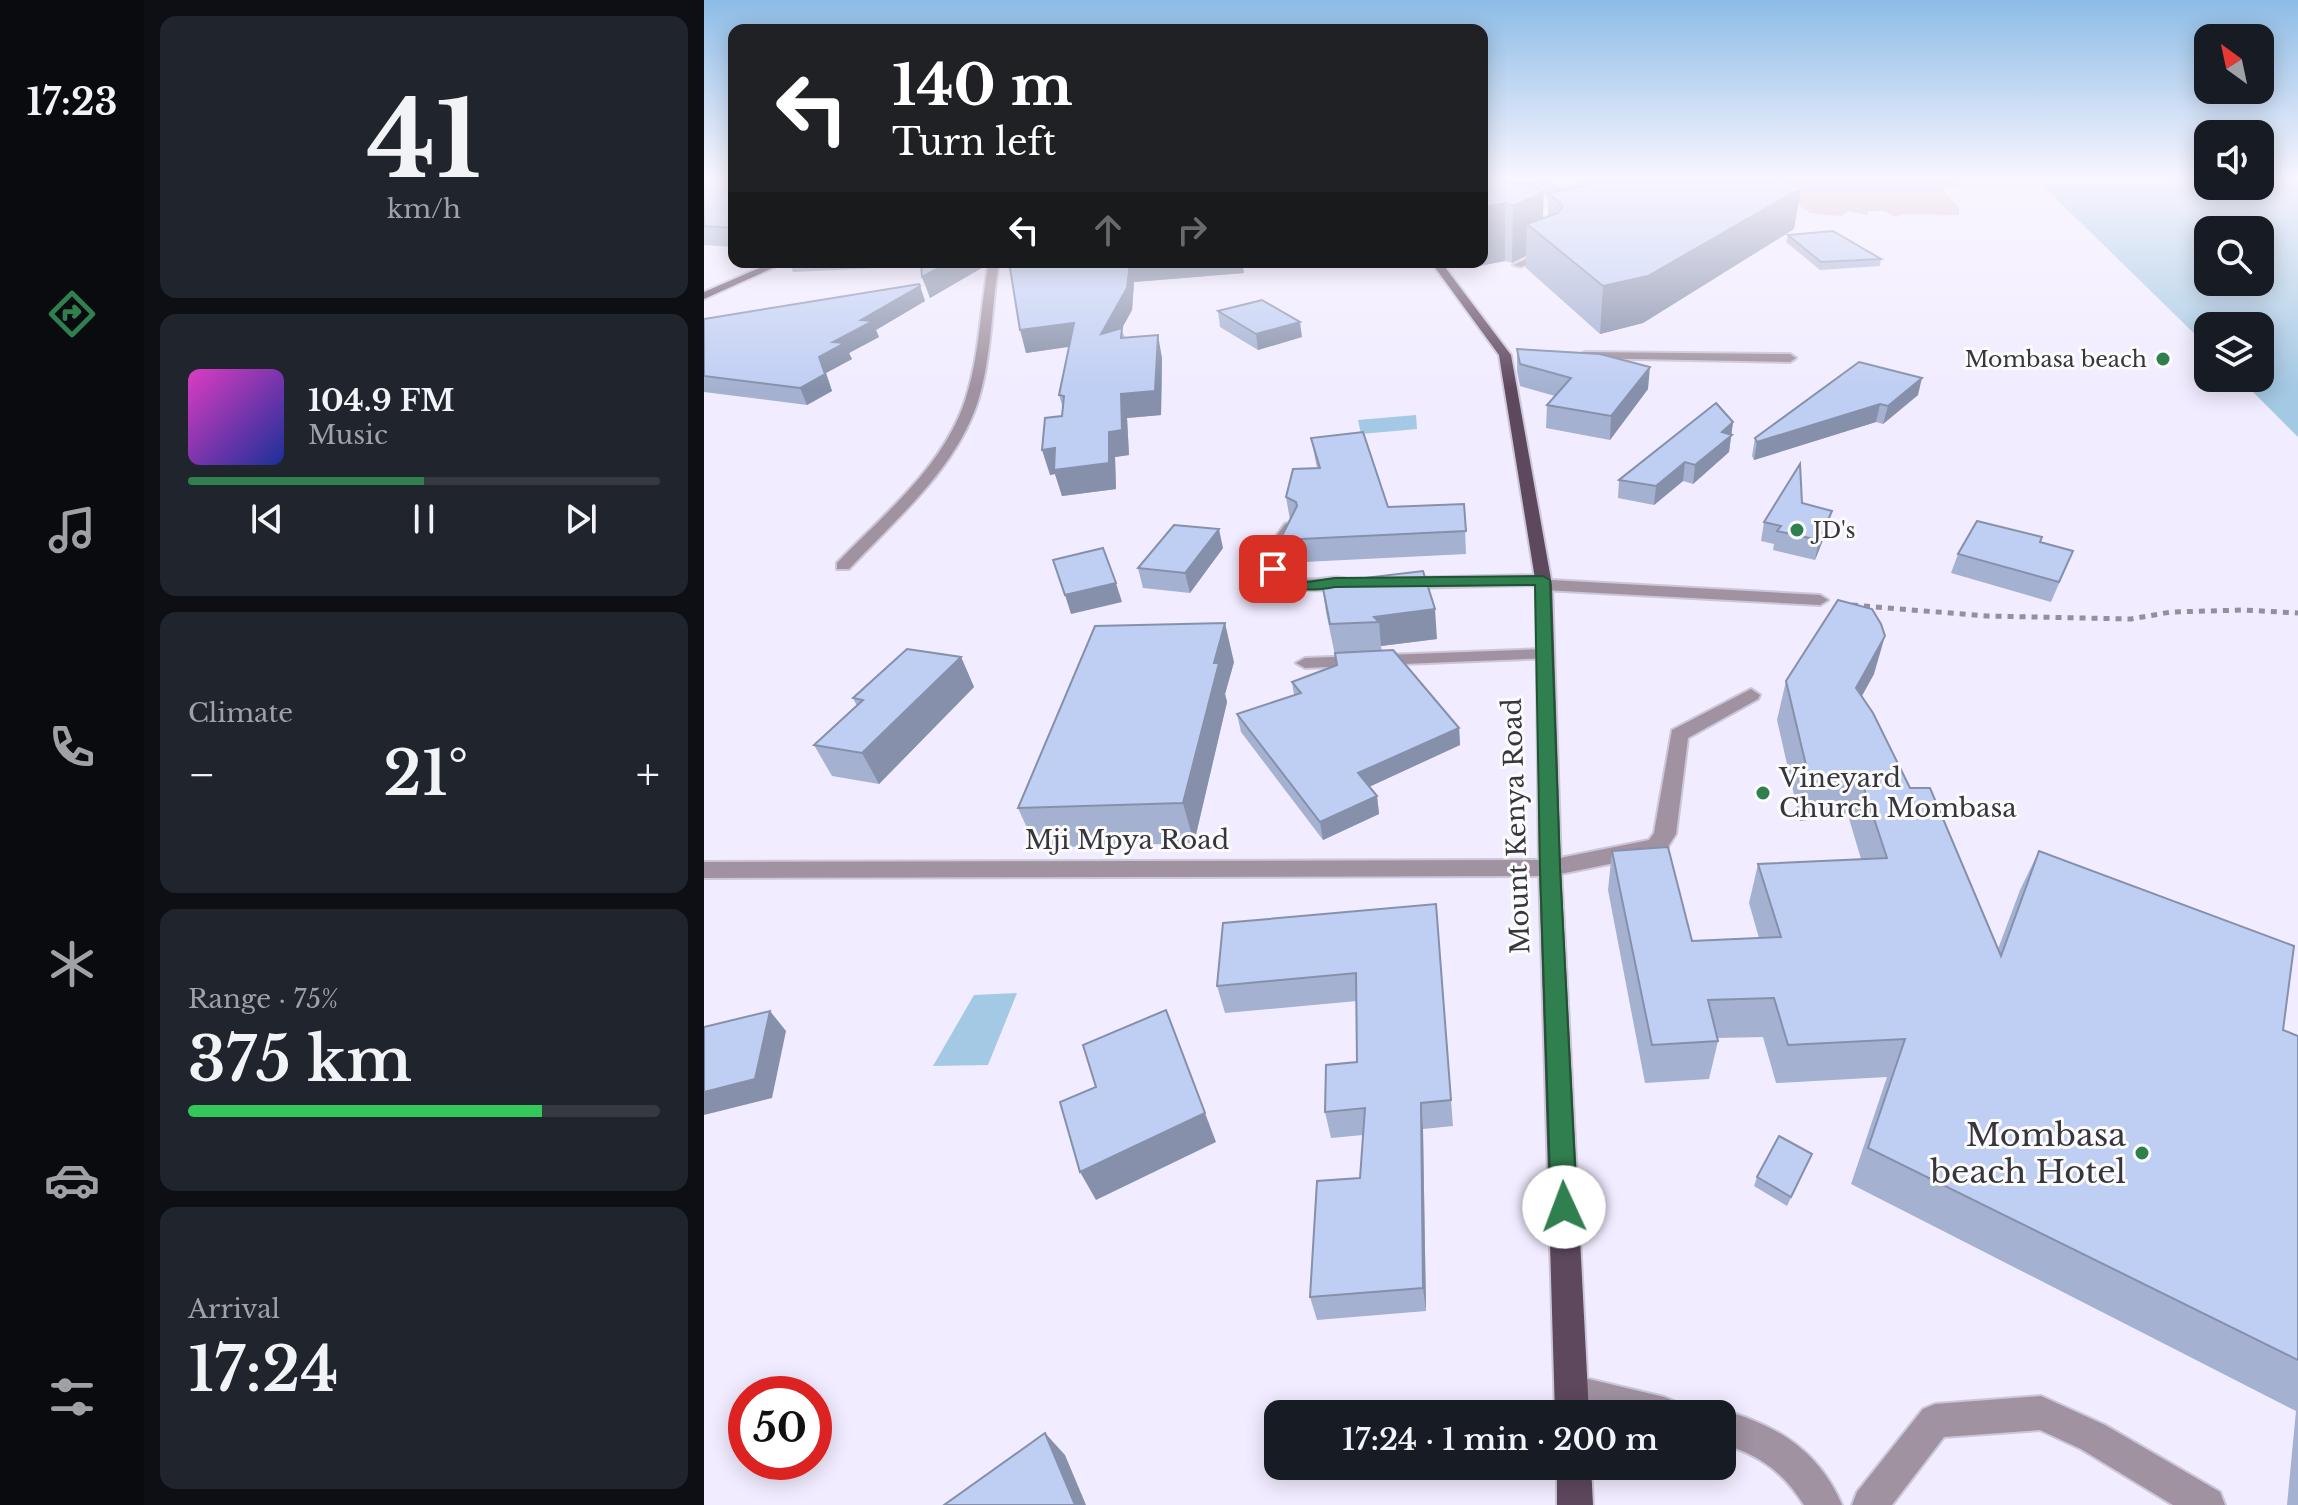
<!DOCTYPE html>
<html lang="en">
<head>
<meta charset="utf-8">
<style>
	body { margin:0; font-family:"Libre Baskerville",serif; background:#20242c; color:#f1f3f6; height:100vh; display:flex; flex-direction:column; font-size:30px; white-space:nowrap }
	* { box-sizing:border-box; margin:0 }
	p { font-size:26px; color:#9ea1a6 }
	.icon { flex:none; width:44px; height:44px; fill:none; stroke:currentColor; stroke-width:2; stroke-linecap:round; stroke-linejoin:round }
	.map { position:relative; flex:1; overflow:hidden }
	.side { display:flex; flex-direction:column; gap:16px; padding:16px; background:#0d0f14; width:560px }
	.side>* { flex:none }
	.banner { position:absolute; left:24px; top:24px; width:760px; height:244px; border-radius:16px; box-shadow:0 4px 20px #0003; background:#202124; color:#fff; overflow:hidden }
	.needle { width:52px; rotate:327deg }
	.buttons { position:absolute; left:1490px; top:24px; display:grid; gap:16px }
	.buttons a { display:grid; place-items:center; width:80px; height:80px; border-radius:16px; background:#171b24; box-shadow:0 4px 20px #0003; font-size:40px }
	.speed { position:absolute; left:24px; top:1376px; display:flex; gap:16px; font-size:40px; font-weight:700; text-align:center }
	.speed>* { display:grid; place-content:center; width:104px; height:104px; border-radius:50%; background:#171b24; box-shadow:0 4px 20px #0003; line-height:1 }
	.speed .limit { border:12px solid #d22; background:#fff; color:#111 }
	.pin { position:absolute; display:grid; place-items:center; width:68px; height:68px; color:#fff; margin:-34px; border-radius:16px; box-shadow:0 4px 12px #0006 }
	.me { position:absolute; width:88px; margin:-44px; rotate:358deg; stroke-linejoin:round; filter:drop-shadow(0 0 6px #0008) }
	.turn { display:flex; align-items:center; gap:28px; height:168px; padding:0 32px; font-size:36px }
	.turn .icon { width:104px; height:104px; stroke-width:2.5 }
	.turn b { display:block; font-size:56px; line-height:68px }
	.lanes { display:flex; align-items:center; height:76px; padding:0 32px; background:#0003; justify-content:center; gap:40px; direction:ltr }
	.lanes .off { opacity:.35 }
	.big { font-size:60px; font-weight:600; line-height:1.1 }
	.side .widget { flex:1; display:flex; flex-direction:column; justify-content:center; gap:12px; min-width:0; padding:0 28px; border-radius:16px; background:#20242c }
	.side .dial { align-items:center; gap:0 }
	.dial b { font-size:104px; line-height:1 }
	.song { display:flex; align-items:center; gap:24px }
	.cover { width:96px; height:96px; border-radius:12px; background:linear-gradient(135deg,hsl(310 70% 55%),hsl(230 70% 35%)) }
	.played { height:8px; border-radius:4px; background:linear-gradient(90deg,#307f4f 50%,#363941 50%) }
	.keys { display:flex; justify-content:space-around; direction:ltr }
	.heat { display:flex; justify-content:space-between; align-items:center; font-size:44px; direction:ltr }
	.charge { height:12px; border-radius:6px; background:linear-gradient(90deg,#34c759 75%,#363941 0) }
	.trip { position:absolute; left:560px; top:1400px; width:472px; height:80px; border-radius:16px; background:#171b24; box-shadow:0 4px 20px #0003; font-weight:600; line-height:80px; text-align:center }
	main { display:flex; flex:1; min-height:0 }
	.tab-bar { display:flex; flex-direction:column; width:144px; justify-content:space-around; align-items:center; background:#090b0e; color:#9ea1a6 }
	.tab-bar .icon { width:56px; height:56px }
	.tab-bar .selected { color:#307f4f }
	.tab-bar b { font-size:36px; color:#f1f3f6 }
	.map>svg:first-child { display:block }
	.green { fill:#d3b8c2 }
	.water { fill:#a4c9e4; fill-rule:evenodd }
	.lines { fill:none; stroke-linecap:round; stroke-linejoin:round }
	.minor-casing { stroke:#ccc7d8; stroke-width:4 }
	.major-casing { stroke:#ccc7d8; stroke-width:4 }
	.path { stroke:#93909e; stroke-width:5; stroke-dasharray:6 6; stroke-linecap:butt }
	.minor { fill:#a092a0; fill-rule:evenodd }
	.major { fill:#5e485e; fill-rule:evenodd }
	.wall { fill:#a4b1d1; fill-rule:evenodd }
	.shaded-wall { fill:#8690aa }
	.building { fill:#bfcef3; stroke:#8690aa; stroke-width:2 }
	.route { fill:#307f4f; stroke:#1f5333; stroke-width:2 }
	.poi-dot { fill:#307f4f; stroke:#fcfcfc; stroke-width:3 }
	.labels { text-anchor:middle; stroke-width:6; stroke-linejoin:round; paint-order:stroke }
	.far-poi-label { font-size:22px; fill:#37353e; stroke:#fcfcfc; text-anchor:end }
	.poi-label { font-size:26px; fill:#37353e; stroke:#fcfcfc; text-anchor:start }
	.street-label { font-size:26px; fill:#37353e; stroke:#fcfcfc }
	.near-poi-label { font-size:32px; fill:#37353e; stroke:#fcfcfc; text-anchor:end }
</style>
</head>
<body>
<main>
<nav class="tab-bar">
<b>17:23</b>
<svg class="icon selected" aria-label="directions" viewBox="0 0 24 24"><path d="M12 3l9 9-9 9-9-9zM9 14v-3h6M13 9l2 2-2 2"/></svg>
<svg class="icon" aria-label="music" viewBox="0 0 24 24"><path d="M9 18V5l10-2v13"/><circle cx="6" cy="18" r="3"/><circle cx="16" cy="16" r="3"/></svg>
<svg class="icon" aria-label="phone" viewBox="0 0 24 24"><path d="M5 4h4l2 5-3 2q2 4 5 5l2-3 5 2v4C11 20 4 13 5 4z"/></svg>
<svg class="icon" aria-label="climate" viewBox="0 0 24 24"><path d="M12 3v18M4 7l16 10M4 17L20 7"/></svg>
<svg class="icon" aria-label="car" viewBox="0 0 24 24"><path d="M5 17H2v-5l4-1 3-4h7l3 4 3 1v5h-3M9 17h6M6 11h13"/><circle cx="7" cy="17" r="2"/><circle cx="17" cy="17" r="2"/></svg>
<svg class="icon" aria-label="filters" viewBox="0 0 24 24"><path d="M4 7h16M4 17h16"/><circle cx="9" cy="7" r="2"/><circle cx="15" cy="17" r="2"/></svg>
</nav>
<section class="side">
<div class="widget dial"><b>41</b><p>km/h</p></div>
<div class="widget">
<div class="song"><i class="cover"></i><div><b>104.9 FM</b><p>Music</p></div></div>
<div class="played"></div>
<div class="keys"><svg class="icon" aria-label="previous" viewBox="0 0 24 24"><path d="M18 5L8 12l10 7zM5 5v14"/></svg><svg class="icon" aria-label="pause" viewBox="0 0 24 24"><path d="M8 5v14M16 5v14"/></svg><svg class="icon" aria-label="next" viewBox="0 0 24 24"><path d="M6 5l10 7-10 7zM19 5v14"/></svg></div>
</div>
<div class="widget"><p>Climate</p>
<div class="heat"><a>−</a><b class="big">21°</b><a>+</a></div>
</div>
<div class="widget"><p>Range · 75%</p><b class="big">375 km</b><div class="charge"></div></div>
<div class="widget"><p>Arrival</p><b class="big">17:24</b></div>
</section>
<div class="map">
<svg width="1594" height="1505" viewBox="0 0 1594 1505">
	<rect width="100%" height="100%" fill="#f1ecff"/>
	<!-- green -->
	<polygon class="green" points="998,178 1246,178 1259,186 1238,189 1255,208 1255,215 1198,214 1193,217 1180,211 1164,211 1164,215 1144,211 1138,216 1106,213 1090,202"/>
	<!-- water -->
	<g class="water">
		<path d="M1331,178H1504V186H1556V178H1594V437L1535,378H1556V326H1504V347ZM1556,230V282H1504V230Z"/>
		<polygon points="712,415 713,429 657,434 654,420"/>
		<polygon points="313,993 284,1065 229,1066 270,995"/>
	</g>
	<g class="lines">
		<defs>
			<g id="minor">
				<path d="M887,178H895V182L872,187L852,184L778,187V183C797,182 878,184 887,178Z"/>
				<polygon points="845,249 848,254 817,267 809,265"/>
				<path d="M285,262H295C287,308 288,356 274,401C252,469 192,519 145,569H133V563C180,514 239,467 261,401C276,356 276,308 285,262Z"/>
				<polygon points="881,352 1086,354 1092,358 1086,362 877,358 877,354"/>
				<path d="M586,522L594,527L578,553L579,570C603,591 632,568 651,583L649,586C627,592 551,598 561,557C564,545 574,534 581,524Z"/>
				<polygon points="839,575 847,580 1116,595 1124,600 1116,605 840,590 832,585 699,588 691,583 699,578"/>
				<polygon points="841,649 850,654 847,658 601,668 592,663 601,658"/>
				<polygon points="1047,689 1056,695 1054,699 984,738 972,834 960,853 846,876 0,878 0,862 846,860 945,840 950,833 968,730"/>
				<path d="M868,1375L960,1397L972,1402L977,1414C937,1414 894,1419 856,1404L851,1392L856,1380Z"/>
				<polygon points="1337,1396 1401,1425 1516,1492 1521,1505 1469,1505 1377,1449 1336,1430 1240,1437 1188,1505 1148,1505 1153,1492 1219,1409 1231,1404"/>
				<path d="M1018,1410C1073,1425 1115,1451 1138,1505H1100C1079,1472 1055,1454 1018,1444V1414H1008Z"/>
			</g>
			<g id="major">
				<polygon points="69,262 82,262 0,299 0,292"/>
				<polygon points="727,262 737,262 807,355 848,585 857,868 885,1414 851,1414 835,868 832,585 795,355"/>
				<polygon points="853,1466 887,1466 889,1505 853,1505"/>
			</g>
		</defs>
		<!-- minor casing -->
		<use href="#minor" class="minor-casing"/>
		<!-- major casing -->
		<use href="#major" class="major-casing"/>
		<!-- path -->
		<polyline class="path" points="1148,605 1282,616 1427,619 1467,612 1540,610 1594,613"/>
		<!-- minor -->
		<use href="#minor" class="minor"/>
		<!-- major -->
		<use href="#major" class="major"/>
	</g>
	<!-- wall -->
	<g class="wall">
		<polygon points="0,178 30,178 30,247 0,245"/>
		<path d="M802,178H892L898,182H962L961,178H1056L1059,182L1066,183L1075,180L1097,188L1090,229L939,323L896,334L822,268V256L808,263L801,261L765,268L753,262H778V181L832,188V179L805,180ZM839,194L844,198V216L839,218Z"/>
		<polygon points="1084,235 1177,259 1176,266 1116,270 1082,242"/>
		<polygon points="85,262 282,262 281,266 226,298 217,266 89,272"/>
		<polygon points="305,262 538,262 540,273 430,282 428,310 417,329 421,338 458,358 457,415 423,418 425,455 411,457 412,489 358,496 351,474 346,475 358,416 359,408 355,395 365,347 322,353"/>
		<polygon points="216,286 221,301 172,330 175,337 145,353 148,359 122,373 128,391 103,405 0,392 0,319"/>
		<polygon points="514,311 598,337 554,350 516,327"/>
		<polygon points="813,349 944,389 906,440 842,428 843,405 851,396 816,386 813,371"/>
		<polygon points="1155,362 1214,395 1179,424 1172,422 1050,460 1048,456 1051,438"/>
		<polygon points="1029,422 1025,452 989,484 979,481 950,505 914,498 915,480"/>
		<polygon points="607,438 684,507 760,504 762,554 580,563 576,540 586,520 582,497 613,468"/>
		<polygon points="1098,503 1123,530 1111,560 1069,550 1070,544 1057,541 1060,522"/>
		<polygon points="1336,542 1369,551 1347,602 1247,573 1254,554"/>
		<polygon points="519,548 486,593 439,588 434,568"/>
		<polygon points="618,583 733,639 677,646 678,651 755,728 756,745 665,787 673,796 675,814 619,840 537,732 533,714 590,695 588,682 633,665 622,612"/>
		<polygon points="257,657 270,687 175,784 128,776 110,745 153,706 149,698"/>
		<polygon points="530,662 521,694 523,702 490,843 332,848 314,808"/>
		<polygon points="1170,674 1158,696 1206,788 1294,949 1316,890 1335,851 1579,1030 1594,1036 1594,1505 1583,1505 1592,1411 1147,1184 1183,1077 1072,1083 1059,1037 1013,1038 1014,1041 1005,1079 941,1083 904,890 908,851 988,941 1055,938 1045,903 1054,864 1157,859 1144,815 1096,821 1073,720 1082,681"/>
		<polygon points="732,904 749,1126 719,1129 722,1311 613,1320 606,1297 656,1178 659,1135 627,1138 621,1112 653,1062 653,1001 521,1013 513,986"/>
		<polygon points="1108,1154 1083,1206 1050,1186 1053,1177"/>
	</g>
	<!-- shaded-wall -->
	<g class="shaded-wall">
		<polygon points="1097,188 1090,229 939,323 896,334 899,286"/>
		<polygon points="840,192 838,237 823,224 822,256 808,263 809,206"/>
		<polygon points="801,203 801,261 765,268 765,262 778,262 778,208"/>
		<polygon points="246,262 282,262 281,266 226,298 218,277"/>
		<polygon points="426,262 538,262 540,273 430,282 428,310 403,356 397,334"/>
		<polygon points="216,286 221,301 172,330 175,337 145,353 148,359 122,373 128,391 103,405 96,388 115,357 129,342 157,320"/>
		<polygon points="596,322 598,337 554,350 552,334"/>
		<polygon points="370,323 376,345 322,353 316,330"/>
		<polygon points="454,335 458,358 457,415 423,418 425,455 411,457 412,489 358,496 351,474 346,475 338,450 405,432 417,394"/>
		<polygon points="946,367 944,389 906,440 907,416"/>
		<polygon points="1218,378 1214,395 1179,424 1184,406"/>
		<polygon points="1176,404 1172,422 1050,460 1053,442"/>
		<polygon points="1029,422 1025,452 989,484 991,465 1018,432"/>
		<polygon points="981,462 979,481 950,505 952,486"/>
		<polygon points="1128,511 1123,530 1111,560 1115,540"/>
		<polygon points="515,529 519,548 486,593 481,573"/>
		<polygon points="412,583 418,602 367,614 361,595"/>
		<polygon points="731,609 733,639 677,646 675,622 670,617"/>
		<polygon points="521,623 530,662 521,694 523,702 490,843 479,803 510,663"/>
		<polygon points="1181,636 1170,674 1141,726 1152,688"/>
		<polygon points="257,657 270,687 175,784 158,753"/>
		<polygon points="755,728 756,745 656,791 654,773"/>
		<polygon points="673,796 675,814 619,840 616,822"/>
		<polygon points="66,1011 82,1031 68,1098 0,1115 0,1092"/>
		<polygon points="717,1103 719,1129 722,1311 719,1288"/>
		<polygon points="501,1113 512,1142 392,1200 376,1172"/>
		<polygon points="341,1433 361,1455 382,1505 371,1505"/>
	</g>
	<!-- building -->
	<g class="building">
		<polygon points="0,178 30,178 30,228 0,226"/>
		<polygon points="796,178 814,185 822,183 840,192 809,206 801,203 778,208 778,181"/>
		<polygon points="839,178 892,178 898,182 876,182 876,187 856,190"/>
		<polygon points="965,178 1056,178 1059,182 966,182"/>
		<polygon points="1072,178 1097,188 944,276 899,286 823,224 854,213 859,206 844,193 882,186 876,182 1066,183 1072,179"/>
		<polygon points="1129,231 1177,259 1117,262 1084,235"/>
		<polygon points="217,262 246,262 218,277"/>
		<polygon points="305,262 426,262 423,288 397,334 418,328 417,338 454,335 451,391 417,394 418,430 405,432 405,463 350,470 351,448 338,450 341,418 358,416 360,396 355,395 370,323 316,330"/>
		<polygon points="215,284 216,286 157,320 169,321 129,342 141,343 115,357 121,374 96,388 0,376 0,319"/>
		<polygon points="558,300 596,322 552,334 514,311"/>
		<polygon points="813,349 896,354 946,367 907,416 843,405 867,378 816,364"/>
		<polygon points="1155,362 1218,378 1184,406 1176,404 1053,442 1051,438"/>
		<polygon points="1012,403 1029,422 1018,432 1028,435 991,465 981,462 952,486 915,480"/>
		<polygon points="659,432 684,507 760,504 762,531 576,540 593,506 592,502 582,497 589,469 616,468 607,438"/>
		<polygon points="1096,464 1098,503 1128,511 1115,540 1073,531 1077,526 1060,522"/>
		<polygon points="1273,521 1338,537 1336,542 1369,551 1355,582 1254,554"/>
		<polygon points="470,525 515,529 481,573 434,568"/>
		<polygon points="399,548 412,583 361,595 349,560"/>
		<polygon points="719,571 731,609 670,617 675,622 626,624 618,583"/>
		<polygon points="1134,600 1168,609 1177,624 1181,636 1152,688 1169,713 1206,788 1226,788 1297,956 1335,851 1590,946 1579,1030 1594,1036 1594,1360 1164,1148 1201,1039 1084,1045 1070,998 1004,1000 1014,1041 948,1045 908,851 964,847 988,941 1077,937 1054,864 1183,858 1156,776 1106,782 1082,681"/>
		<polygon points="521,623 510,663 515,663 479,803 314,808 391,626"/>
		<polygon points="203,649 257,657 158,753 110,745 159,700 149,698"/>
		<polygon points="689,650 755,728 654,773 673,796 616,822 533,714 597,693 588,682 633,665 631,653"/>
		<polygon points="732,904 747,1100 717,1103 719,1288 606,1297 613,1181 656,1178 661,1108 621,1112 622,1065 653,1062 652,973 513,986 519,923"/>
		<polygon points="462,1010 501,1113 376,1172 356,1102 392,1087 379,1045"/>
		<polygon points="66,1011 51,1079 0,1092 0,1027"/>
		<polygon points="1075,1136 1108,1154 1087,1197 1053,1177"/>
		<polygon points="341,1433 371,1505 240,1505"/>
	</g>
	<!-- sky -->
	<linearGradient id="sky" x2="0" y2="1"><stop stop-color="#8dbce6"/><stop offset="0.46" stop-color="#f9f6ff"/><stop offset="1" stop-color="#f9f6ff" stop-opacity="0"/></linearGradient>
	<rect width="1594" height="388" fill="url(#sky)"/>
	<!-- route -->
	<path class="route" d="M569,565L587,578L604,582L631,578L839,576L846,580L856,868L873,1207L870,1217L860,1221L850,1217L847,1207L836,868L831,585L631,587C603,592 581,592 561,569Z"/>
	<!-- markers -->
	<g class="poi-dot">
		<circle cx="1459" cy="359" r="8"/>
		<circle cx="1093" cy="530" r="8"/>
		<circle cx="1059" cy="793" r="8"/>
		<circle cx="1438" cy="1153" r="8"/>
	</g>
	<g class="labels">
		<!-- far-poi labels -->
		<g class="far-poi-label">
			<text x="1443" y="367">Mombasa beach</text>
			<text x="1109" y="538" text-anchor="start">JD's</text>
		</g>
		<!-- poi labels -->
		<g class="poi-label">
			<text x="1075" y="787">Vineyard<tspan x="1075" dy="30">Church Mombasa</tspan></text>
		</g>
		<!-- street labels -->
		<g class="street-label">
			<text transform="translate(812 826) rotate(-92)" y="9">Mount Kenya Road</text>
			<text x="423" y="849">Mji Mpya Road</text>
		</g>
		<!-- near-poi labels -->
		<g class="near-poi-label">
			<text x="1422" y="1146">Mombasa<tspan x="1422" dy="37">beach Hotel</tspan></text>
		</g>
	</g>
</svg>
<div class="buttons">
<a><svg class="needle" viewBox="-14 -14 28 28"><path d="M0-13l5 13h-10z" fill="#e53935"/><path d="M0 13l5-13h-10z" fill="#9ea1a6"/></svg></a>
<a><svg class="icon" aria-label="sound" viewBox="0 0 24 24"><path d="M4 9h4l5-4v14l-5-4H4zM17 9q2 3 0 6"/></svg></a>
<a><svg class="icon" aria-label="search" viewBox="0 0 24 24"><circle cx="10" cy="10" r="6"/><path d="M15 15l6 6"/></svg></a>
<a><svg class="icon" aria-label="layers" viewBox="0 0 24 24"><path d="M12 4l9 5-9 5-9-5zM3 14l9 5 9-5"/></svg></a>
</div>
<div class="speed"><div class="limit">50</div></div>
<div class="pin" style="left:569px;top:569px;background:#d93025"><svg class="icon" aria-label="arrive" viewBox="0 0 24 24"><path d="M6 21V4h12l-3 4 3 4H6"/></svg></div>
<svg class="me" style="left:860px;top:1207px" viewBox="-20 -20 40 40"><circle r="19" fill="#fff"/><path d="M0-13L10 11 0 6-10 11z" fill="#307f4f"/></svg>
<div class="trip">17:24 · 1 min · 200 m</div>
<div class="banner">
<div class="turn"><svg class="icon" aria-label="left" viewBox="0 0 24 24"><path d="M17 20v-9H6M10 6l-5 5 5 5"/></svg><div><b>140 m</b>Turn left</div></div>
<div class="lanes"><svg class="icon" aria-label="left" viewBox="0 0 24 24"><path d="M17 20v-9H6M10 6l-5 5 5 5"/></svg><svg class="icon off" aria-label="ahead" viewBox="0 0 24 24"><path d="M12 20V5M6 11l6-6 6 6"/></svg><svg class="icon off" aria-label="right" viewBox="0 0 24 24"><path d="M7 20v-9h11M14 6l5 5-5 5"/></svg></div>
</div>
</div>
</main>
</body>
</html>
